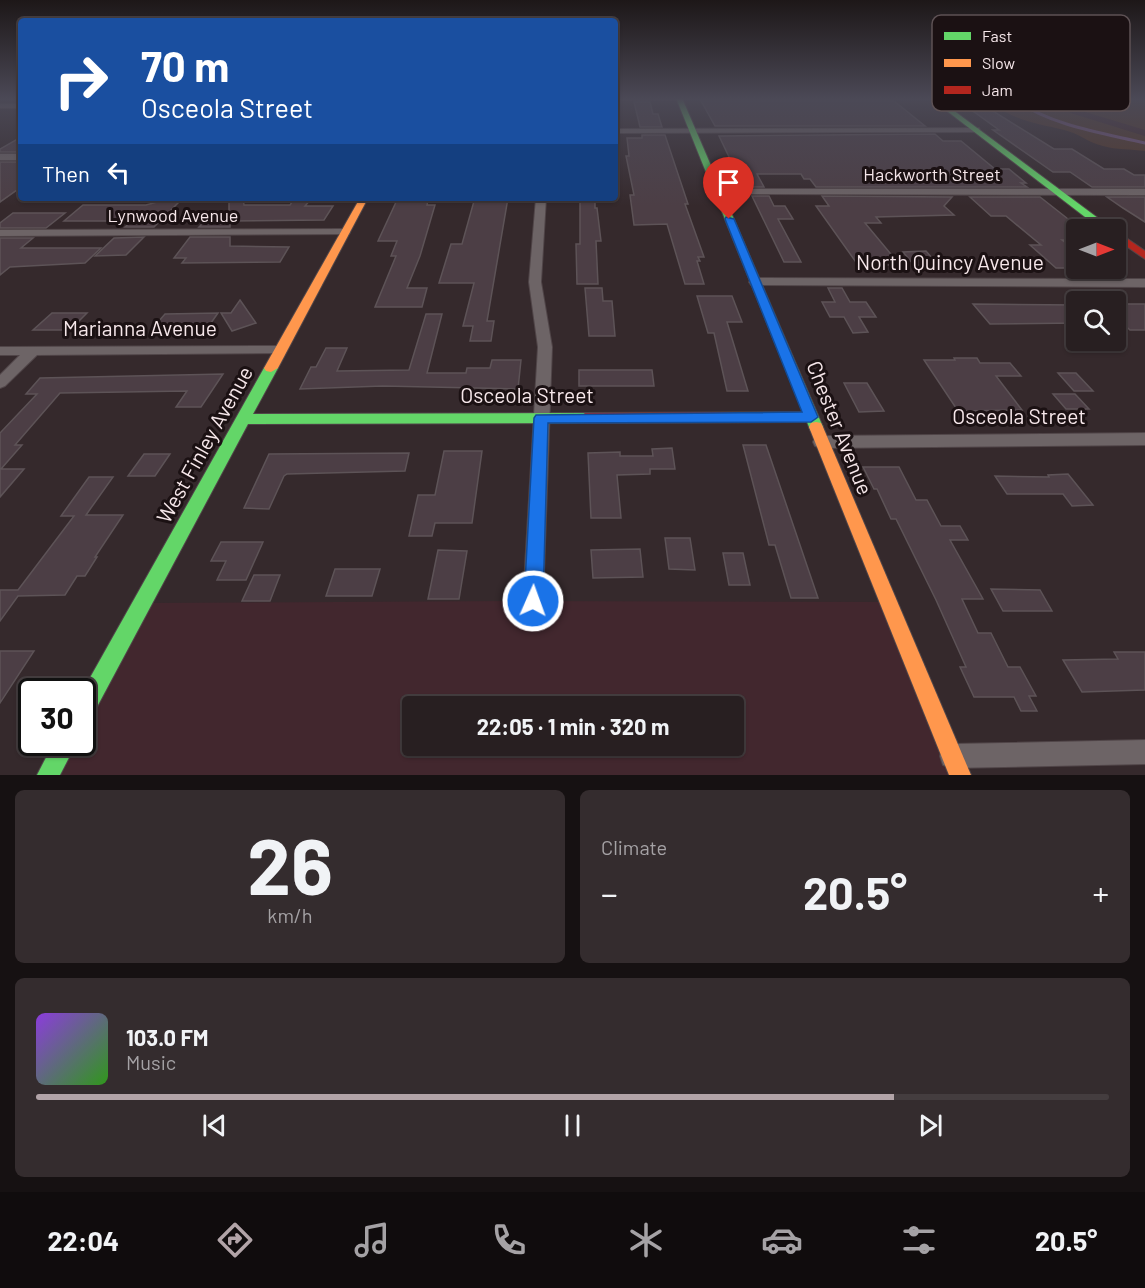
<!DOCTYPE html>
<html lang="en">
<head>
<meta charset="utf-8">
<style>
	body { margin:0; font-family:Barlow,sans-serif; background:#342c2e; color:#f1f3f6; height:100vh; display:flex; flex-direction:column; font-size:22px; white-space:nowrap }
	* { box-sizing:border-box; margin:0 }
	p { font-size:20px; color:#a5a2a5 }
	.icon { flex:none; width:33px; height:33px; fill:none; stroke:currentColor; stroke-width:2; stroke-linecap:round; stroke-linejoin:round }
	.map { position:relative; height:775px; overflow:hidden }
	.drawer { display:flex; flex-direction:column; gap:15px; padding:15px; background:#161112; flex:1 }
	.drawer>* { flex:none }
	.top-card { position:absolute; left:18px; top:18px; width:600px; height:183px; border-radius:6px; box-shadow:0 2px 4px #0004,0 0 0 2px #443d3f; background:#1a4fa0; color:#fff; overflow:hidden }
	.needle { width:39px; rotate:90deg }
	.controls { position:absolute; left:1066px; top:219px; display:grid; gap:12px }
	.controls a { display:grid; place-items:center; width:60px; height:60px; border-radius:6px; background:#281f21; box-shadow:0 2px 4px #0004,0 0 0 2px #443d3f; font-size:30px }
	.speed { position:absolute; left:18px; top:678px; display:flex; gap:12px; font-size:30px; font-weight:700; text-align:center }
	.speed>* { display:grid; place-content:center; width:78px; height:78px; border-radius:50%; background:#281f21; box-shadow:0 2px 4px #0004,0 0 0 2px #443d3f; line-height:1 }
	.speed .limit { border:3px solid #111; border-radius:9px; background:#fff; color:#111 }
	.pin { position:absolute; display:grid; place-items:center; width:51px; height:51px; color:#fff; margin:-62px -26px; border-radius:50% 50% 50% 0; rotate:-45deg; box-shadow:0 0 6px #0007 }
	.pin .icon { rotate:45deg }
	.me { position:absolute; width:66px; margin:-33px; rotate:2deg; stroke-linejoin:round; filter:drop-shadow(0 0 4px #0008) }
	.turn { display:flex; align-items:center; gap:21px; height:126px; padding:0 24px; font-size:27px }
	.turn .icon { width:78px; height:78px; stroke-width:2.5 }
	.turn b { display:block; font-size:42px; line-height:51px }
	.then { display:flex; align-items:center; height:57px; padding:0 24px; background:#0003; gap:12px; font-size:22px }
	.big { font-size:45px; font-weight:700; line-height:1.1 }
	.drawer .tile { flex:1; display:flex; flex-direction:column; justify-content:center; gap:9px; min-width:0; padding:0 21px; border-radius:9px; background:#342c2e }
	.drawer .dial { align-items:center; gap:0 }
	.dial b { font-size:78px; line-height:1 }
	.song { display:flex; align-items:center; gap:18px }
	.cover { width:72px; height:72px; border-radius:9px; background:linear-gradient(135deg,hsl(270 70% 55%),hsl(110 70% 35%)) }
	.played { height:6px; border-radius:3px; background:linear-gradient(90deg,#b2a4a8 80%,#443d3f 80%) }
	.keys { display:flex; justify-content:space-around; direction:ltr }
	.heat { display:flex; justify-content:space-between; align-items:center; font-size:33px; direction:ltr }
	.drawer .tiles { flex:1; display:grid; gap:15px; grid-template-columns:1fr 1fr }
	.tile:last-child { grid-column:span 2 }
	.trip { position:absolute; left:402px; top:696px; width:342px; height:60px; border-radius:6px; background:#281f21; box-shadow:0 2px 4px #0004,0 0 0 2px #443d3f; font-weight:700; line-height:60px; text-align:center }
	.tabs { display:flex; height:96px; justify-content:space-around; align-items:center; background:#100c0d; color:#a5a2a5 }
	.tabs .icon { width:42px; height:42px }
	.tabs .current { color:#b2a4a8 }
	.tabs b { font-size:27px; color:#f1f3f6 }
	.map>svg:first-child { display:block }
	.built { fill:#42272e; fill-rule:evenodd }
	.green { fill:#533728 }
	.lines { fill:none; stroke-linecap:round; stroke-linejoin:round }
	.stream { stroke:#7a5985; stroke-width:3 }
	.building { fill:#4c3e45; stroke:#5d5357; stroke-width:1.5 }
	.street-casing { stroke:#504548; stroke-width:2 }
	.fast-casing { stroke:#504548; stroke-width:2 }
	.slow-casing { stroke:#504548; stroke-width:2 }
	.jam-casing { stroke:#504548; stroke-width:2 }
	.street { fill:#6d6466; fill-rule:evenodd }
	.fast { fill:#63d668; fill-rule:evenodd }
	.slow { fill:#ff974d; fill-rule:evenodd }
	.jam { fill:#b3261e; fill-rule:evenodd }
	.route { fill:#1a73e8; stroke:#114b97; stroke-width:1.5 }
	.labels { text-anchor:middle; stroke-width:6; stroke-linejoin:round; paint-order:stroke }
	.far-street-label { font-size:18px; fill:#f6e7ea; stroke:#1b1113 }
	.street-label { font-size:21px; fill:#f6e7ea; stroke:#1b1113 }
	.key { fill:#1b1113; stroke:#5d5154; stroke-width:1.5 }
	.key-label { font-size:16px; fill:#f6e7ea }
</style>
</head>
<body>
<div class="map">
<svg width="1145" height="775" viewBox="0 0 1145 775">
	<rect width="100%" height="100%" fill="#35292c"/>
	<!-- built -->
	<g class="built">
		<polygon points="1064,98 1145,98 1145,136 1070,113 1057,103"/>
		<path d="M522,601L888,602L960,775H48L82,742L83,712L142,603ZM412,706H734V746H412Z"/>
	</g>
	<!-- green -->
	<g class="green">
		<path d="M987,98H1064L1057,104L1071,113L1145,136V151C1131,149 1116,150 1103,146C1089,143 1078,133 1064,130C1035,123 1009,120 987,98Z"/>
		<polygon points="1130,98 1145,101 1145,130 1085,112 1086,107"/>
	</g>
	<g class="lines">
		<!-- stream -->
		<path class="stream" d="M1047,98L1017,101C1053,126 1103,133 1145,143"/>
	</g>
	<!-- building -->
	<g class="building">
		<polygon points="759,98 762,101 894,101 925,126 715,126 700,99"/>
		<polygon points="972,98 1054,149 1072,149 1104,169 1124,169 1134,175 1145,175 1145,187 1092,187 1070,172 1053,172 993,130 999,130 966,106"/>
		<polygon points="634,102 650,102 653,114 658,114 662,127 640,127"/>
		<polygon points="935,134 943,141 961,141 995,169 1009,169 1026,183 1021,183 1027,187 816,187 810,179 804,179 801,174 757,174 764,187 748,187 746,184 742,184 719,136"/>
		<polygon points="642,135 665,135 688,204 685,204 704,257 698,257 700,261 697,261 704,284 685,284 667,224 634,225 630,195 634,195 626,156 629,156 627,138 642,138"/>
		<polygon points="21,137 21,152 0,152 0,149"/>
		<polygon points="0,162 21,162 21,187 0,202"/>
		<polygon points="752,196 769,196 774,206 785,206 793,219 778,219 801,262 784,262"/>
		<polygon points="822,196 952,197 944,206 954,215 876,217 881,223 865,223 900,265 858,265 816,206 829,206"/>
		<polygon points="970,197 1040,197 1077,226 1077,240 1062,240 1077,252 1077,268 1056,268 1030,245 1041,245 1006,216 991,216"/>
		<polygon points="1107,197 1145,197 1145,222 1123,208"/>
		<polygon points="172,198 183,198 154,227 125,227 132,221 64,221 83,205 146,205"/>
		<polygon points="229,198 243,198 244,205 290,205 295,198 312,198 305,206 333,206 324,220 230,221 230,227 199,227 212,214 229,213"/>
		<polygon points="493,198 508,198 487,321 494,321 491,341 470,341 473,326 463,326 474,283 439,283 451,244 462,244 474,201 492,201"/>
		<polygon points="580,198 595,198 595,208 597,208 601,241 596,241 598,284 577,284 576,244 580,244"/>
		<polygon points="397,200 428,200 427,205 435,205 420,256 407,288 427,288 422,307 375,307 396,256 391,256 397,241 378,241"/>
		<polygon points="13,213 65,213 46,228 0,228 0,223"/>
		<polygon points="144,237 126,255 95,256 114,238"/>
		<polygon points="190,237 230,237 230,246 289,247 280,262 182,263 186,258 174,258"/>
		<polygon points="0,238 33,238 21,248 101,248 85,263 10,267 0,275"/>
		<polygon points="926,251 938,265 914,265 903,252"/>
		<polygon points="585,288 602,288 603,301 612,301 615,336 589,336"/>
		<polygon points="828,288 842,288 850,302 866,302 876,317 859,317 868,332 853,333 844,317 830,317 822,302 835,302"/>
		<polygon points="697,296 732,296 742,322 727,322 748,391 727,391 714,333 708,333"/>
		<polygon points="240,300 256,323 232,331 221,313 231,313"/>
		<polygon points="973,304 1077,305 1077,323 990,324"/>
		<polygon points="1116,304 1145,304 1145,330 1130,330 1116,317"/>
		<polygon points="52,313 87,313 70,330 33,330"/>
		<polygon points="218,313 206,330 152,329 165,314"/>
		<polygon points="426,314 442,314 427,373 466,373 467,368 490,368 492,360 521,360 518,389 383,386 300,389 311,367 316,367 326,348 347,348 337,371 409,370"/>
		<polygon points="954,358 977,358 980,363 1010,363 1021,376 996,376 1022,410 958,411 924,360 955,360"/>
		<polygon points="579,370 652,370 654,386 579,386"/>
		<polygon points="1058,373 1076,373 1093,391 1074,391"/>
		<polygon points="223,374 201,407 176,407 187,391 60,393 15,445 22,445 1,469 24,469 0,497 0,433 37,394 26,394 40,378"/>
		<polygon points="844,383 867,383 884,411 859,412"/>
		<polygon points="1053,394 1075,394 1089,409 1066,409"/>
		<polygon points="743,445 766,445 818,598 791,598 775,545 769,545"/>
		<polygon points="672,448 675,469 650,469 650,474 617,475 621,518 591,518 588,453 620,452 620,456 653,456 652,449"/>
		<polygon points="444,451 482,451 472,523 435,523 432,536 409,536 418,495 435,495"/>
		<polygon points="409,453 405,471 287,474 284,476 269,509 244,508 269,454"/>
		<polygon points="144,454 170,454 155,476 128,476"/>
		<polygon points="863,467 899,467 916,500 927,500 941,526 960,526 968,540 950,540 983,599 962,599 978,633 991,633 1008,667 1020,667 1036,696 1029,696 1037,711 1021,711 1014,697 974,697 960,667 966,667 936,600 896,519 891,519 877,489 874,489"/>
		<polygon points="1068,474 1093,505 1072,506 1063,494 1007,494 995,476 1049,477 1048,475"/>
		<polygon points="89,477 113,477 86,515 123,515 95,557 97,557 85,576 77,576 65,595 18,596 0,621 0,590 18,590 74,516 61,516"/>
		<polygon points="665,538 690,538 695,570 669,569"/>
		<polygon points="221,542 263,542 246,580 217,580 226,561 211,561"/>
		<polygon points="640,549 643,577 593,578 591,550"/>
		<polygon points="438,550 467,551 459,599 428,599"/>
		<polygon points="723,553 743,553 750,585 729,585"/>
		<polygon points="335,569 380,569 372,596 326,596"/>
		<polygon points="254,575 280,575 270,601 242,601"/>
		<polygon points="991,589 1040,590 1052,611 1003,611"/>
		<polygon points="0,651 34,651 0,703"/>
		<polygon points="1114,652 1145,652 1145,690 1082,692 1063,660 1118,659"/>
	</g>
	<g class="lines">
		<defs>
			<g id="street">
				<polygon points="615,98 683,98 679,100 615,100"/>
				<rect x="0" y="104" width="21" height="4"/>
				<polygon points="979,128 980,130 976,132 615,133 615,129"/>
				<rect x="0" y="154" width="21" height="6"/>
				<polygon points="718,189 1145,189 1145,195 715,194 715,190"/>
				<polygon points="536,198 546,198 541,282 552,347 543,601 540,608 533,610 526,608 523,601 538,347 529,282"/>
				<polygon points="345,229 350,232 349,234 0,236 0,230"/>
				<polygon points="755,278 1145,279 1145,287 751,285 749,282"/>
				<polygon points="280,346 285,347 287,350 285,353 37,355 5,386 0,388 0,375 20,355 0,355 0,347"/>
				<polygon points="1145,433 1145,445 821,448 815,446 813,442 815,438 821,436"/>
				<polygon points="1145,740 1145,764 952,768 943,765 940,756 943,747 952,744"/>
			</g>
			<g id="fast">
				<polygon points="676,98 682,98 823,427 821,431 811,431 809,427"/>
				<polygon points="930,98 937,98 1114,230 1102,230"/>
				<polygon points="271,364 278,368 253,414 585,413 592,418 585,423 248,424 90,720 82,722 82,692 264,368"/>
				<polygon points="54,742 77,742 60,775 37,775"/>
			</g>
			<g id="slow">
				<polygon points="360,198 368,198 278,368 271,372 266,371 264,368"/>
				<polygon points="816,422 821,423 823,427 971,775 949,775 809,427 811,423"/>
			</g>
			<g id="jam">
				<polygon points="1116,231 1145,251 1145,259 1116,239"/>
				<polygon points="811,412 818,417 811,422 585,423 578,418 585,413"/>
			</g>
		</defs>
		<!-- street casing -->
		<use href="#street" class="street-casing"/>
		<!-- fast casing -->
		<use href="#fast" class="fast-casing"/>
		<!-- slow casing -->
		<use href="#slow" class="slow-casing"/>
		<!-- jam casing -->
		<use href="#jam" class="jam-casing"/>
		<!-- street -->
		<use href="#street" class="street"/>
		<!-- fast -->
		<use href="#fast" class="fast"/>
		<!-- slow -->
		<use href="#slow" class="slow"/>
		<!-- jam -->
		<use href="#jam" class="jam"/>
	</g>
	<!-- sky -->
	<linearGradient id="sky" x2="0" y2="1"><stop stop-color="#1d1718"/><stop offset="0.48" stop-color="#4b4956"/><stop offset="1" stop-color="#4b4956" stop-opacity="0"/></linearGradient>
	<rect width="1145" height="206" fill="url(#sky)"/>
	<!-- route -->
	<polygon class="route" points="726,217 734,219 818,417 811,422 548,423 543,601 540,607 533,610 527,607 524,601 534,418 536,415 802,412 725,219"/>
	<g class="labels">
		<!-- far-street labels -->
		<g class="far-street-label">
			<text x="932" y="181">Hackworth Street</text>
			<text x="173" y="222">Lynwood Avenue</text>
		</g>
		<!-- street labels -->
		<g class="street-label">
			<text x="950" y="270">North Quincy Avenue</text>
			<text x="140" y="336">Marianna Avenue</text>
			<text x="527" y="403">Osceola Street</text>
			<text x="1019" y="424">Osceola Street</text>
			<text transform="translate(839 428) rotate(68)" y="7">Chester Avenue</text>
			<text transform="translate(205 445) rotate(-61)" y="7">West Finley Avenue</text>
		</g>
	</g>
	<!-- legend -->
	<rect x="932" y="15" width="198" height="96" rx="9" class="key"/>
	<rect x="944" y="32" width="27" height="8" fill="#63d668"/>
	<rect x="944" y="59" width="27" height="8" fill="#ff974d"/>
	<rect x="944" y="86" width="27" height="8" fill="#b3261e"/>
	<g class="key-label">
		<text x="982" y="42">Fast</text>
		<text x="982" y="69">Slow</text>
		<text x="982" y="96">Jam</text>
	</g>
</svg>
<div class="controls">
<a><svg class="needle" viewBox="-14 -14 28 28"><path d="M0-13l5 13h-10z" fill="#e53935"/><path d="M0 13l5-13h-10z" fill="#a5a2a5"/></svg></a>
<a><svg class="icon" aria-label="search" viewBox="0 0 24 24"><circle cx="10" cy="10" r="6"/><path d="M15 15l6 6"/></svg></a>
</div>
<div class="speed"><div class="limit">30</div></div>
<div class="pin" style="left:729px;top:219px;background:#d93025"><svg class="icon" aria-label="arrive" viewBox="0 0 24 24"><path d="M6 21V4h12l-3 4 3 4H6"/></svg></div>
<svg class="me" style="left:533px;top:601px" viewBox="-20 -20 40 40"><circle r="17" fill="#1a73e8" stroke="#fff" stroke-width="3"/><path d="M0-11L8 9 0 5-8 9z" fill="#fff"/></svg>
<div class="trip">22:05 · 1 min · 320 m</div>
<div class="top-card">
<div class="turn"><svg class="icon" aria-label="right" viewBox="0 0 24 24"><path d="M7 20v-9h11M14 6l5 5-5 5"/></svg><div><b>70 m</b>Osceola Street</div></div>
<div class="then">Then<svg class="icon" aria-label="left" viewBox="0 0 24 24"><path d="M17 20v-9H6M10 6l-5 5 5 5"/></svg></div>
</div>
</div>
<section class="drawer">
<div class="tiles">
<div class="tile dial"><b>26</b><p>km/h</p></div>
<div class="tile"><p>Climate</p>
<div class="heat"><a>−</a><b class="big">20.5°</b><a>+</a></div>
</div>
<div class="tile">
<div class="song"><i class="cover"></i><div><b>103.0 FM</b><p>Music</p></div></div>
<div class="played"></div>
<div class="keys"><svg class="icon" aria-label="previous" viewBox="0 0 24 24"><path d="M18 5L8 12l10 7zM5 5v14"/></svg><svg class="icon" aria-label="pause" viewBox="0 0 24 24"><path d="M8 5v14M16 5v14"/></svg><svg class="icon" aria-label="next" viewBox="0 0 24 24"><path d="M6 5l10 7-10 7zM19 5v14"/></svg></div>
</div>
</div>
</section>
<nav class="tabs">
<b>22:04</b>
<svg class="icon current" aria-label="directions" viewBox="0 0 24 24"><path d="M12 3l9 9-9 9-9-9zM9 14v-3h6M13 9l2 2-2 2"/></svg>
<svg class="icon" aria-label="music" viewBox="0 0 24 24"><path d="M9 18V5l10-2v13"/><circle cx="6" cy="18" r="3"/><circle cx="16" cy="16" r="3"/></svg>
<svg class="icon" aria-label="phone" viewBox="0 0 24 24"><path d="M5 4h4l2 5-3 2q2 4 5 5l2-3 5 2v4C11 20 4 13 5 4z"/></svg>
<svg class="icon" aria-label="climate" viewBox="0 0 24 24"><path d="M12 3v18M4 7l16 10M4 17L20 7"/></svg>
<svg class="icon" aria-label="car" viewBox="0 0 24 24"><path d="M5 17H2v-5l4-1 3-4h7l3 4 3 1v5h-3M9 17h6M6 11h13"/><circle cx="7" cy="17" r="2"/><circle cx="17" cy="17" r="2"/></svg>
<svg class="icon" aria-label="filters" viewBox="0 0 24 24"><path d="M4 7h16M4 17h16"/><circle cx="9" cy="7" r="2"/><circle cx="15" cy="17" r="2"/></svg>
<b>20.5°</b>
</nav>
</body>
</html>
